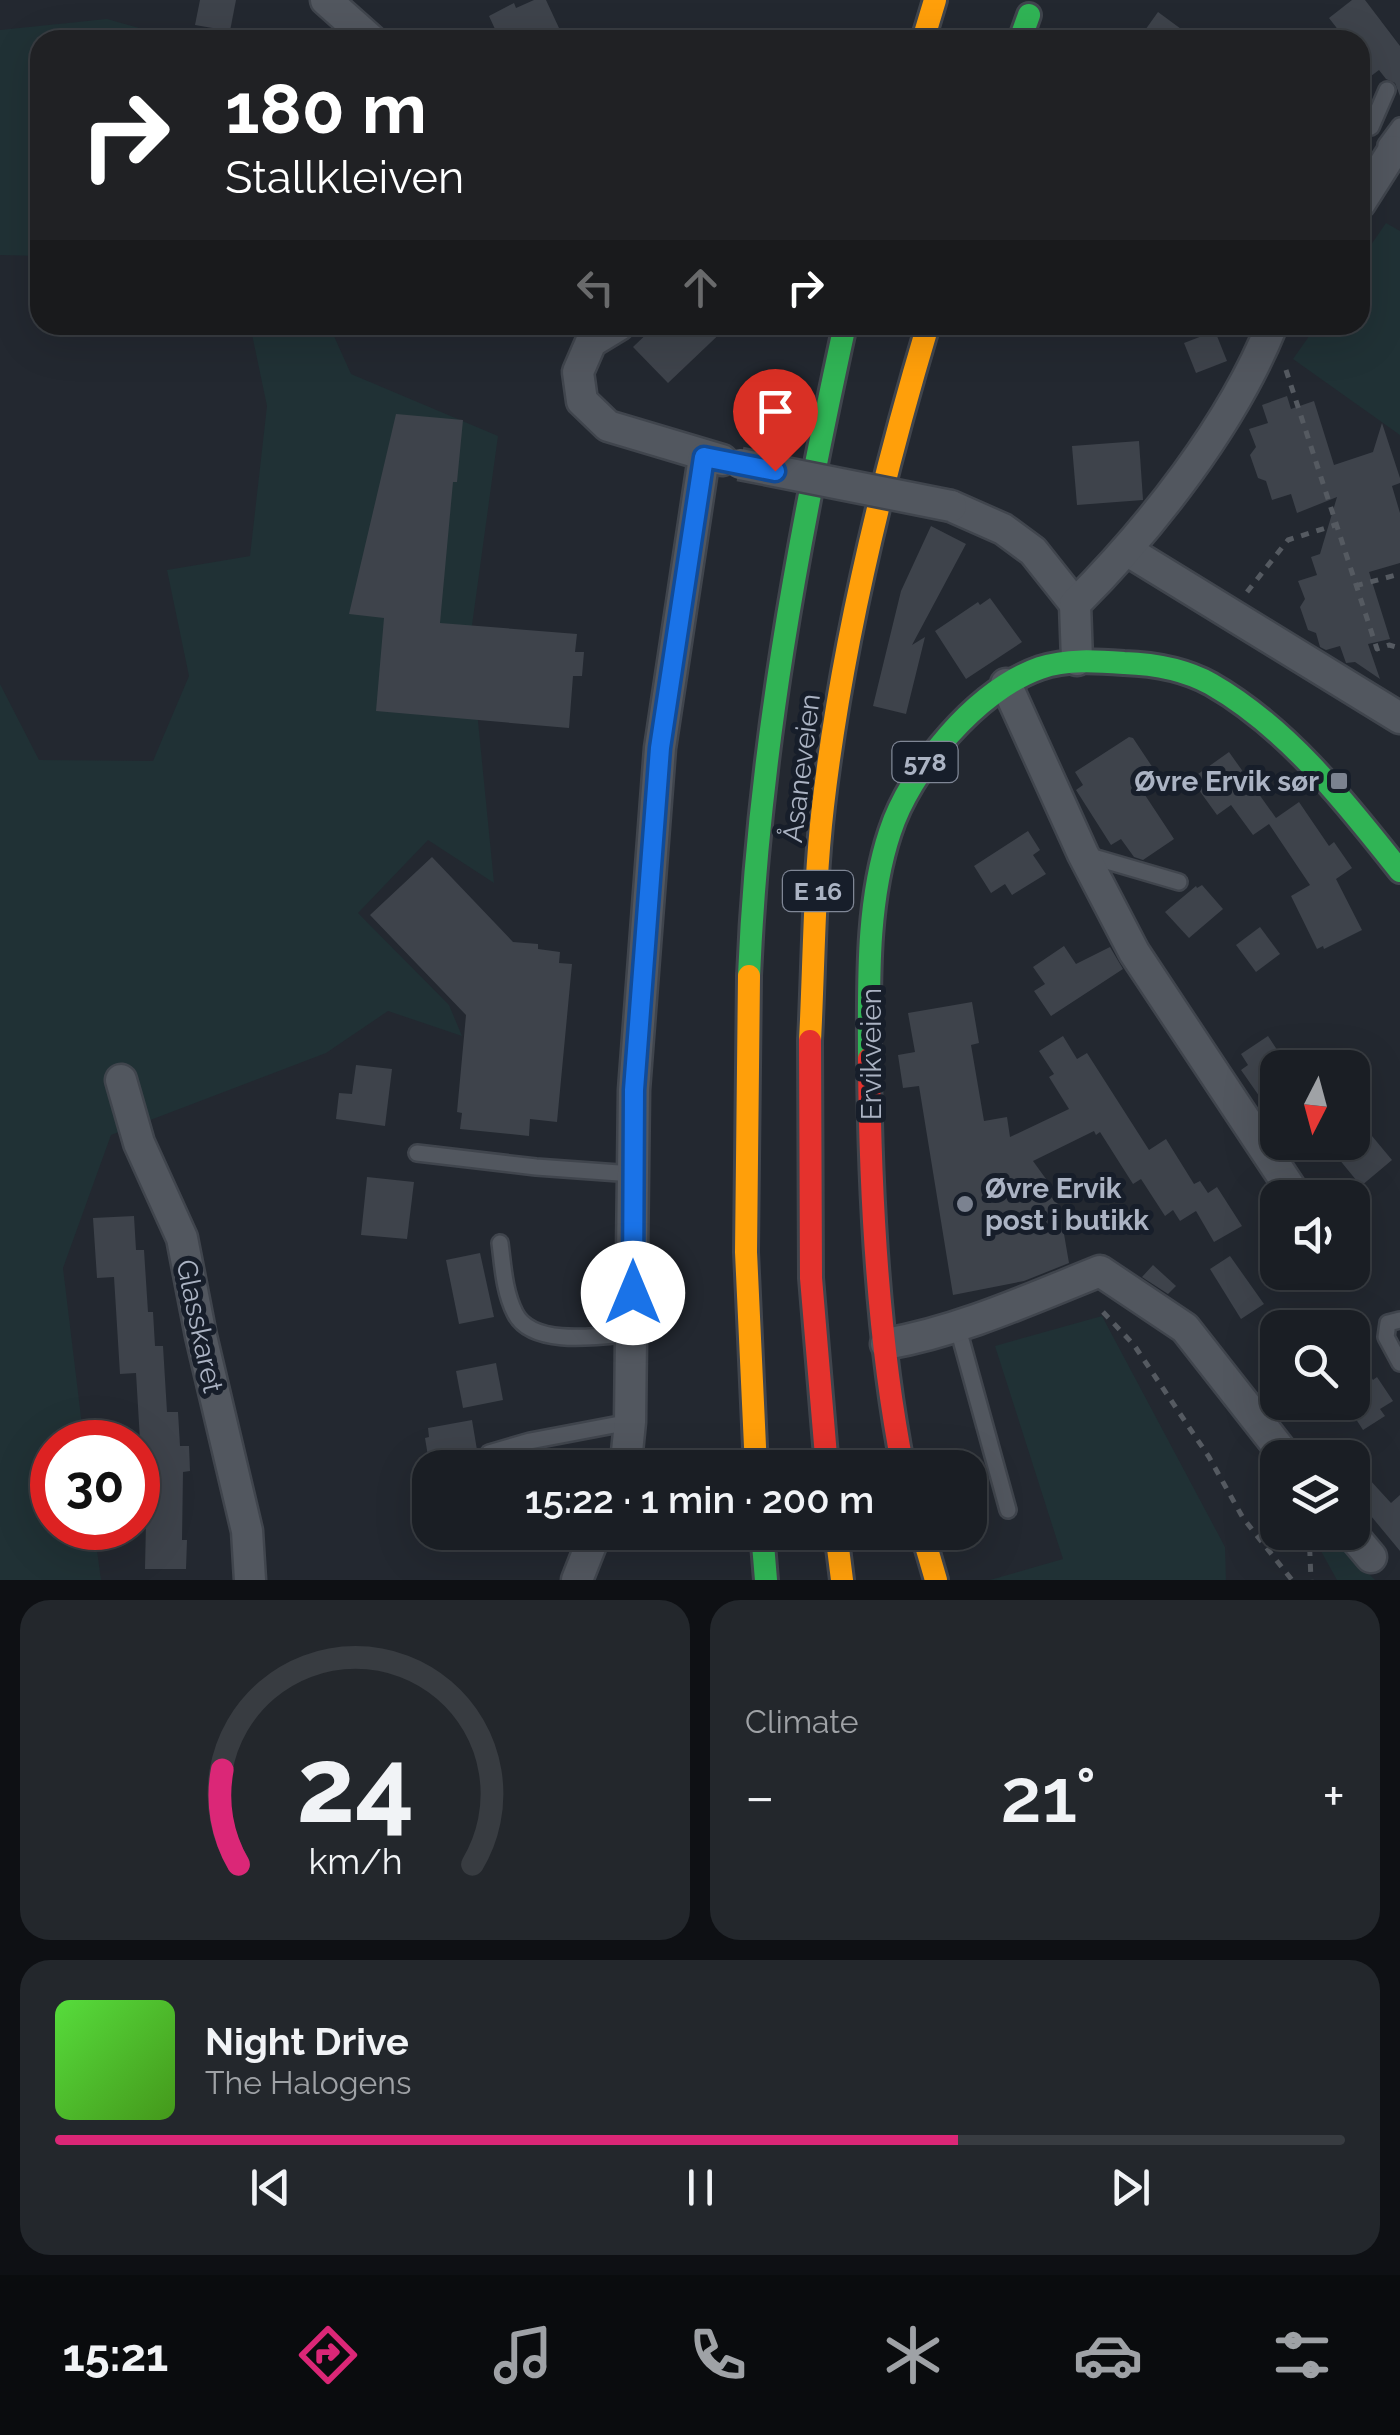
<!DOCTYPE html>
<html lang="en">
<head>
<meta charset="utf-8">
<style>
	body { margin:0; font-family:Raleway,sans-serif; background:#23272c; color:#f1f3f6; height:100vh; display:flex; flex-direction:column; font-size:38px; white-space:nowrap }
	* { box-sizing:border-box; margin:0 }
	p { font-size:32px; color:#9fa2a6 }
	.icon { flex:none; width:55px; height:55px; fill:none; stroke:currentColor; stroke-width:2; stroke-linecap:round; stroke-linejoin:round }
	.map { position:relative; height:1580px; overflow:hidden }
	.details { display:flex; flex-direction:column; gap:20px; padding:20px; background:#0e1014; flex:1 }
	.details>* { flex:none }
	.top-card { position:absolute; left:30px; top:30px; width:1340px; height:305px; border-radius:30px; box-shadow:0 10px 40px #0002,0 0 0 2px #383c41; background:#202124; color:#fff; overflow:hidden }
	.needle { width:65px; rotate:186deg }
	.fabs { position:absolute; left:1260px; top:1050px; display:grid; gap:20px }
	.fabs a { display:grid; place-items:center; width:110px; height:110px; border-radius:20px; background:#1a1e24; box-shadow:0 10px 40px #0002,0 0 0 2px #383c41; font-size:50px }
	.speed { position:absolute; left:30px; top:1420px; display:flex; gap:20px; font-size:50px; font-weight:700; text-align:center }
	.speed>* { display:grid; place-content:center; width:130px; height:130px; border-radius:50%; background:#1a1e24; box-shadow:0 10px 40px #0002,0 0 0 2px #383c41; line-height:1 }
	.speed .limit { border:15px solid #d22; background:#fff; color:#111 }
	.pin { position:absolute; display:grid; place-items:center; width:85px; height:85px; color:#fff; margin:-102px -42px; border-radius:50% 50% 50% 0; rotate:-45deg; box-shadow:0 0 10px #0007 }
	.pin .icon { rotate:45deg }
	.me { position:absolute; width:110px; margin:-55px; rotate:0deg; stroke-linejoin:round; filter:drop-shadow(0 0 8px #0008) }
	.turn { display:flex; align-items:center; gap:35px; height:210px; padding:0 30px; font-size:45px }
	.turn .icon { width:130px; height:130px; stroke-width:2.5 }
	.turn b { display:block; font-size:70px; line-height:85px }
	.lanes { display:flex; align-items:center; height:95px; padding:0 30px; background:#0003; justify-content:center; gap:50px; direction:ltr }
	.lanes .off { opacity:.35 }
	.big { font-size:75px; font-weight:600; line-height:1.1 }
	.details .tile { flex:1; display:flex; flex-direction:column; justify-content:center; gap:15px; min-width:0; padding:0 35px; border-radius:30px; background:#23272c }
	.details .dial { align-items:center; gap:0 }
	.dial svg { height:260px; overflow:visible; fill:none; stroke:#383c41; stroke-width:7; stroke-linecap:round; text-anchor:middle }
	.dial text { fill:#f1f3f6; stroke:none }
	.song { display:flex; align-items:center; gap:30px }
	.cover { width:120px; height:120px; border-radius:15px; background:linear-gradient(135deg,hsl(110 70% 55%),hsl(100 70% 35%)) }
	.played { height:10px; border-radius:5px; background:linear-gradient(90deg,#db2777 70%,#383c41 70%) }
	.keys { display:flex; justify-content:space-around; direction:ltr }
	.heat { display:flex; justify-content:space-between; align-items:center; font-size:55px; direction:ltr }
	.details .tiles { flex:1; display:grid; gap:20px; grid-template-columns:1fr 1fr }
	.tile:last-child { grid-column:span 2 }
	.trip { position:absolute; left:412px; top:1450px; width:575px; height:100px; border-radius:30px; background:#1a1e24; box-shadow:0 10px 40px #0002,0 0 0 2px #383c41; font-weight:600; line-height:100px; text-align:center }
	.tab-bar { display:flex; height:160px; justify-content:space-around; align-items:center; background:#0a0c0e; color:#9fa2a6 }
	.tab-bar .icon { width:70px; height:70px }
	.tab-bar .on { color:#db2777 }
	.tab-bar b { font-size:45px; color:#f1f3f6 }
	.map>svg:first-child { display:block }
	.green { fill:#203135 }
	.building { fill:#3e434b }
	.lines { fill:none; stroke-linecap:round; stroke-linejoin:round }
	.lane-casing { stroke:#40454d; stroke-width:20 }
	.street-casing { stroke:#40454d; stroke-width:35 }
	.fast-casing { stroke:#40454d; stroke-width:28 }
	.slow-casing { stroke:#40454d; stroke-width:28 }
	.jam-casing { stroke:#40454d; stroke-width:28 }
	.path { stroke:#555a61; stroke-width:5; stroke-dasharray:8 8; stroke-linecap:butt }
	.lane { stroke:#52575f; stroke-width:15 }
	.street { stroke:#52575f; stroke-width:30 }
	.fast { stroke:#30b455; stroke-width:22 }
	.slow { stroke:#ff9f0a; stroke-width:22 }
	.jam { stroke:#e5322d; stroke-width:22 }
	.street-bridge-casing { stroke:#40454d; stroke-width:35; stroke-linecap:butt }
	.street-bridge { stroke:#52575f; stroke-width:30 }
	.route-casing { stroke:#114b97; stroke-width:25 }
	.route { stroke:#1a73e8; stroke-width:18 }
	.poi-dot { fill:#7b8290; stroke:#171e2a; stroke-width:4 }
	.labels { text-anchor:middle; stroke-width:10; stroke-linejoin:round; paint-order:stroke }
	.shield { fill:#171e2a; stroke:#7f8695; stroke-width:2.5 }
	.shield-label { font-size:25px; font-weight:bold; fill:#abb3c3 }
	.street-label { font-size:28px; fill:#abb3c3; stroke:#171e2a }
	.poi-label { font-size:28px; font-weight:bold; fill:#abb3c3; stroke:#171e2a; text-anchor:end }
</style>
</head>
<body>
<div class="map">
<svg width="1400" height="1580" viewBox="0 0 1400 1580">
	<rect width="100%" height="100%" fill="#232830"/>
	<!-- green -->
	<g class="green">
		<polygon points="107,19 182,40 40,40 40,256 0,255 0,30"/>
		<polygon points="1386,223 1400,231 1400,435 1293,359 1317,325 1360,325 1360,261"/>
		<polygon points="250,325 329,325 351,374 498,436 470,640 494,883 428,840 358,913 449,1005 462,1036 388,1011 326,1053 111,1135 63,1268 84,1442 52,1442 52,1528 94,1528 101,1580 0,1580 0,684 39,760 153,761 189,676 167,570 250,556 267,406"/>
		<polygon points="1102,1316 1225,1547 1226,1580 990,1580 1063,1559 995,1346"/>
		<polygon points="1311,1533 1327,1533 1375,1580 1337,1580"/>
	</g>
	<!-- building -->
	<g class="building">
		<polygon points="200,0 236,0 230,31 195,25"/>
		<polygon points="534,0 546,0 559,28 532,40 500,40 489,16 514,3 516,8"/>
		<polygon points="1352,0 1365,0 1400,46 1400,96 1395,83 1386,79 1379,70 1371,76 1360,61 1360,40 1346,40 1329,18"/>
		<polygon points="1158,12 1196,40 1138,40"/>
		<polygon points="656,325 729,325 668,383 633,347"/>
		<polygon points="1215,331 1227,361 1196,373 1184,343"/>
		<polygon points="1287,396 1291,409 1314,401 1334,465 1373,452 1382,423 1400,478 1400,483 1392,486 1400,513 1400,563 1369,572 1390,639 1368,644 1380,679 1355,662 1346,663 1340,646 1326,650 1320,647 1316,633 1308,630 1300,607 1305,599 1298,581 1317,575 1311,557 1320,554 1337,497 1297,513 1291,494 1272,500 1266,481 1258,478 1250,455 1256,447 1249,429 1268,423 1262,405"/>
		<polygon points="396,414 463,420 457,482 453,482 440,623 577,634 575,652 584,652 582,676 573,676 569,728 376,711 384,618 349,614"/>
		<polygon points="1139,441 1143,500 1077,505 1072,446"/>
		<polygon points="931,526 966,544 912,645 925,637 906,714 873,706 901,591"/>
		<polygon points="990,598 1022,642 966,679 935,631 978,602 980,605"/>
		<polygon points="1129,737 1133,738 1161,780 1143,792 1174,839 1143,860 1134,857 1121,839 1111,845 1076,790 1083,785 1075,772"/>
		<polygon points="1229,752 1276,818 1299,802 1329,846 1334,842 1352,868 1336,879 1362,930 1324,949 1323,946 1317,949 1291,896 1310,885 1269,824 1253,835 1231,805 1217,815 1191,779"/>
		<polygon points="1028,831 1040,850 1033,855 1046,874 1012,895 1005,884 991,893 974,866"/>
		<polygon points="432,857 513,942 538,944 538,949 560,952 559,963 572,964 557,1122 530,1119 529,1136 460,1129 462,1113 457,1112 466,1015 370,915"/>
		<polygon points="1202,885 1223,909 1189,938 1165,912 1196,886 1197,888"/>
		<polygon points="1260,927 1280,954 1256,972 1236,945"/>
		<polygon points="1064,946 1076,964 1110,947 1123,969 1051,1016 1034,991 1045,984 1033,967"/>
		<polygon points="972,1002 979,1043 971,1045 984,1121 1007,1117 1010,1137 1069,1109 1049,1077 1054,1074 1039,1051 1063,1036 1077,1059 1087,1053 1149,1150 1166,1139 1194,1184 1200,1181 1208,1193 1217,1187 1242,1226 1214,1242 1196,1211 1180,1221 1173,1210 1165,1216 1141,1179 1133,1184 1100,1132 1096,1135 1094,1131 1033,1161 1046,1179 1049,1195 1059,1205 1069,1263 1024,1281 953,1295 919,1086 903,1088 898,1055 915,1052 908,1013"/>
		<polygon points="1268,1036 1289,1068 1278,1068 1278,1123 1241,1070 1248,1065 1241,1054"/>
		<polygon points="356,1065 392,1069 385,1126 336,1119 339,1093 352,1094"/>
		<polygon points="1352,1112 1392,1160 1361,1186 1325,1142 1352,1142"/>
		<polygon points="367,1177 414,1182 407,1239 361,1235"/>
		<polygon points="134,1216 136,1250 144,1250 148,1312 153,1312 155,1346 163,1346 167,1412 178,1412 180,1446 189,1446 190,1471 183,1472 182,1540 187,1540 186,1569 145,1569 147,1474 142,1474 136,1373 120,1374 114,1277 97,1278 93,1218"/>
		<polygon points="480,1253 494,1317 459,1324 446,1260"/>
		<polygon points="1230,1256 1264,1304 1241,1319 1210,1269"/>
		<polygon points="1153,1265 1176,1286 1168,1294 1142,1277"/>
		<polygon points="1352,1348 1373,1380 1377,1377 1393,1401 1380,1409 1385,1416 1363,1430 1352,1413"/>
		<polygon points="496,1363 503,1400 463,1408 456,1371"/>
		<polygon points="472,1420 480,1468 430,1468 425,1438 429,1437 428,1428"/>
		<polygon points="1358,1467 1391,1503 1400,1495 1400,1551 1352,1493 1352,1472"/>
	</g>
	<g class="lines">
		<defs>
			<g id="lane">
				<polyline points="1371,127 1387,90"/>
				<polyline points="1386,145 1400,126"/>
				<polyline points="1083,854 1179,882"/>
				<polyline points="417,1153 536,1167 633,1174"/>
				<path d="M500,1243C503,1266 504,1291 515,1313C532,1348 602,1336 633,1333"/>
				<polyline points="1400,1320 1388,1323 1386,1337 1400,1363"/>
				<polyline points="957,1325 1008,1510"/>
				<polyline points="489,1453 530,1441 630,1422"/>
			</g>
			<g id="street">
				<polyline points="326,0 371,40"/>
				<polyline points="1360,203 1393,151"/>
				<polyline points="619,325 591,342 578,372 582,401 608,426 722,460"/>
				<polyline points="951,506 1003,529 1033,551 1075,604"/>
				<polyline points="1128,551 1400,718"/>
				<path d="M1077,660L1075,604C1151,528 1232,425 1272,325"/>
				<polyline points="1006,684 1083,854 1134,952 1297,1198"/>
				<polyline points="121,1080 139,1143 182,1238 201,1336 247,1531 250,1580"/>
				<path d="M886,1344C960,1331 1030,1299 1100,1271L1185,1328L1287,1458"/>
				<polyline points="621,1468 627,1452 630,1422 634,1090 660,748 704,457"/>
				<polyline points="1350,1532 1371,1557"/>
				<polyline points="577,1580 596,1532"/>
			</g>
			<g id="fast">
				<polyline points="1020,40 1029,15"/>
				<path d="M749,976C758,756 798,540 845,325"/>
				<path d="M869,1059C869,985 866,904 890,832C910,770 977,690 1040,668C1067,659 1096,661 1124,663C1154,664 1184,669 1211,684C1288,728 1346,803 1400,871"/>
				<polyline points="762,1532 766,1580"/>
			</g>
			<g id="slow">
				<polyline points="923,40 935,0"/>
				<polyline points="749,976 746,1252 756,1468"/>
				<path d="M810,1041C814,963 814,884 823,806C842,643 881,482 928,325"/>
				<polyline points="836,1532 842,1580"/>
				<polyline points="922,1532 936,1580"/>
			</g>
			<g id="jam">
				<polyline points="810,1041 811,1278 827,1468"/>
				<path d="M869,1059C870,1193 877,1337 903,1468"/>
			</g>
		</defs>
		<!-- lane casing -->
		<use href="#lane" class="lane-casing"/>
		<!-- street casing -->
		<use href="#street" class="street-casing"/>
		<!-- fast casing -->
		<use href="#fast" class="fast-casing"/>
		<!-- slow casing -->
		<use href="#slow" class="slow-casing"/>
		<!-- jam casing -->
		<use href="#jam" class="jam-casing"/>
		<!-- path -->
		<g class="path">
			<polyline points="1286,370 1377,649 1389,645 1399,648"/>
			<polyline points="1355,586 1400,574"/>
			<polyline points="1247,592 1288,540 1335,525"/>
			<polyline points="1103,1312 1134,1345 1209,1457 1243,1518 1292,1580"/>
			<polyline points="1309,1532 1311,1580"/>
		</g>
		<!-- lane -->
		<use href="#lane" class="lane"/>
		<!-- street -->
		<use href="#street" class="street"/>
		<!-- fast -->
		<use href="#fast" class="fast"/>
		<!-- slow -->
		<use href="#slow" class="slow"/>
		<!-- jam -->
		<use href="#jam" class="jam"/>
		<defs>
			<polyline id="street-bridge" points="740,464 951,506"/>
		</defs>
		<!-- street-bridge casing -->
		<use href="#street-bridge" class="street-bridge-casing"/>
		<!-- street-bridge -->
		<use href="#street-bridge" class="street-bridge"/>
	</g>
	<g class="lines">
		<defs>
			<polyline id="route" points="633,1293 634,1090 660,748 704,457 775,471"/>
		</defs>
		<!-- route casing -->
		<use href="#route" class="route-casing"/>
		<!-- route -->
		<use href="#route" class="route"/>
	</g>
	<!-- markers -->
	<g class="poi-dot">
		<rect x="1329" y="771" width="20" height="20" rx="5"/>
		<circle cx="965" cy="1204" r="10"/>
	</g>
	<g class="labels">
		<!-- shield labels -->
		<g class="shield">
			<rect x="892.5" y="742" width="65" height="40" rx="8"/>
			<rect x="783" y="871" width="70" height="40" rx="8"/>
		</g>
		<g class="shield-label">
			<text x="925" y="771">578</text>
			<text x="818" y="900">E 16</text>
		</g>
		<!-- street labels -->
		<g class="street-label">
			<text transform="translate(801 768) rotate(-83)" y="10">Åsaneveien</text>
			<text transform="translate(871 1054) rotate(-90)" y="10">Ervikveien</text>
			<text transform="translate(200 1326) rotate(78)" y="10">Glasskaret</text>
		</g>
		<!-- poi labels -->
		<g class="poi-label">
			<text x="1319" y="791">Øvre Ervik sør</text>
			<text x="985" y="1198" text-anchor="start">Øvre Ervik<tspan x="985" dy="32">post i butikk</tspan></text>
		</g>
	</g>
</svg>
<div class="fabs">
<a><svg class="needle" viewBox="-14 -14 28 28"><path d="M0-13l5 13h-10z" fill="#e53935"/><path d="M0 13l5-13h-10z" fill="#9fa2a6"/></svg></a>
<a><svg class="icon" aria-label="sound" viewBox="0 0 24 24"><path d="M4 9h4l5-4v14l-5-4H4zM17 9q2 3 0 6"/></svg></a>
<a><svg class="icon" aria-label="search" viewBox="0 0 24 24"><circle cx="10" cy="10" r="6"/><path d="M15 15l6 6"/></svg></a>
<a><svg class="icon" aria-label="layers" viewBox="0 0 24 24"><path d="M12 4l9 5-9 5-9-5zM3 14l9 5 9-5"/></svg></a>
</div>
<div class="speed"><div class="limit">30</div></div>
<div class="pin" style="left:775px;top:471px;background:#d93025"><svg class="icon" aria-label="arrive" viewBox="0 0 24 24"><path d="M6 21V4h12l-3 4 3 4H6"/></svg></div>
<svg class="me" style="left:633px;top:1293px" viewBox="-20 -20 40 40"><circle r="19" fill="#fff"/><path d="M0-13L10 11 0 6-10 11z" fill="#1a73e8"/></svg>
<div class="trip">15:22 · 1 min · 200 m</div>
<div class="top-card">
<div class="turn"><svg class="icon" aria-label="right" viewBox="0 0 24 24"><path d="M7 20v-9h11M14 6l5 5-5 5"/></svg><div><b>180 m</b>Stallkleiven</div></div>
<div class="lanes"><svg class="icon off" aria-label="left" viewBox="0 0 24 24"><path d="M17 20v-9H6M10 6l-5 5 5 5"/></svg><svg class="icon off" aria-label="ahead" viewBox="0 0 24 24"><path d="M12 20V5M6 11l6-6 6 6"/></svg><svg class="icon" aria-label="right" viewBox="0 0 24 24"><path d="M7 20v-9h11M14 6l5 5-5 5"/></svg></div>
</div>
</div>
<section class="details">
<div class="tiles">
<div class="tile dial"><svg viewBox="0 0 100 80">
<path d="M14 69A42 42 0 1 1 86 69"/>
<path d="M14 69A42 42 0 0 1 9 40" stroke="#db2777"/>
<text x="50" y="56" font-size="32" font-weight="700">24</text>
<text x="50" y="72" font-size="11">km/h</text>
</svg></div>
<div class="tile"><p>Climate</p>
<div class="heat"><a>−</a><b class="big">21°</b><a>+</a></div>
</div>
<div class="tile">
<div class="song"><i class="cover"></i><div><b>Night Drive</b><p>The Halogens</p></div></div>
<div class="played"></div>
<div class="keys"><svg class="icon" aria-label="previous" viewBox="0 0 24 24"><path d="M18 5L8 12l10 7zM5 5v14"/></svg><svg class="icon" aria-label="pause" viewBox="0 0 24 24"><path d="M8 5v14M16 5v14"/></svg><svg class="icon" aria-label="next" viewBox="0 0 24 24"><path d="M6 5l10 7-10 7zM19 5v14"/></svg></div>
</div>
</div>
</section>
<nav class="tab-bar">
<b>15:21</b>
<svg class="icon on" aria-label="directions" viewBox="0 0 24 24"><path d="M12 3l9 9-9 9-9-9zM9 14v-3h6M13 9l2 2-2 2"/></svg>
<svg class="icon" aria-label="music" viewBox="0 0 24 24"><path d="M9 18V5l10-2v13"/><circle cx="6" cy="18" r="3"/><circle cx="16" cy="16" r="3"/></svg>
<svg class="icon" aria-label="phone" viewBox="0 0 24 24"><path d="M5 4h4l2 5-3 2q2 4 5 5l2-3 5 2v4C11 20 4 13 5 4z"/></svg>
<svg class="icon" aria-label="climate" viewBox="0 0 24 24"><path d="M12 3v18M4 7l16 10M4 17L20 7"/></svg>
<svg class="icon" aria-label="car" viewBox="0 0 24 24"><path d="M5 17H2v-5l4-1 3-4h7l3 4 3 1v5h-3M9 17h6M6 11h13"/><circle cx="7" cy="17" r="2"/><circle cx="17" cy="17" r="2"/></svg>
<svg class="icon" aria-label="filters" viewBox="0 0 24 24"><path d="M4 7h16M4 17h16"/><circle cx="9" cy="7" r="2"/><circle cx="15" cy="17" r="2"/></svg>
</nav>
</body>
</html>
